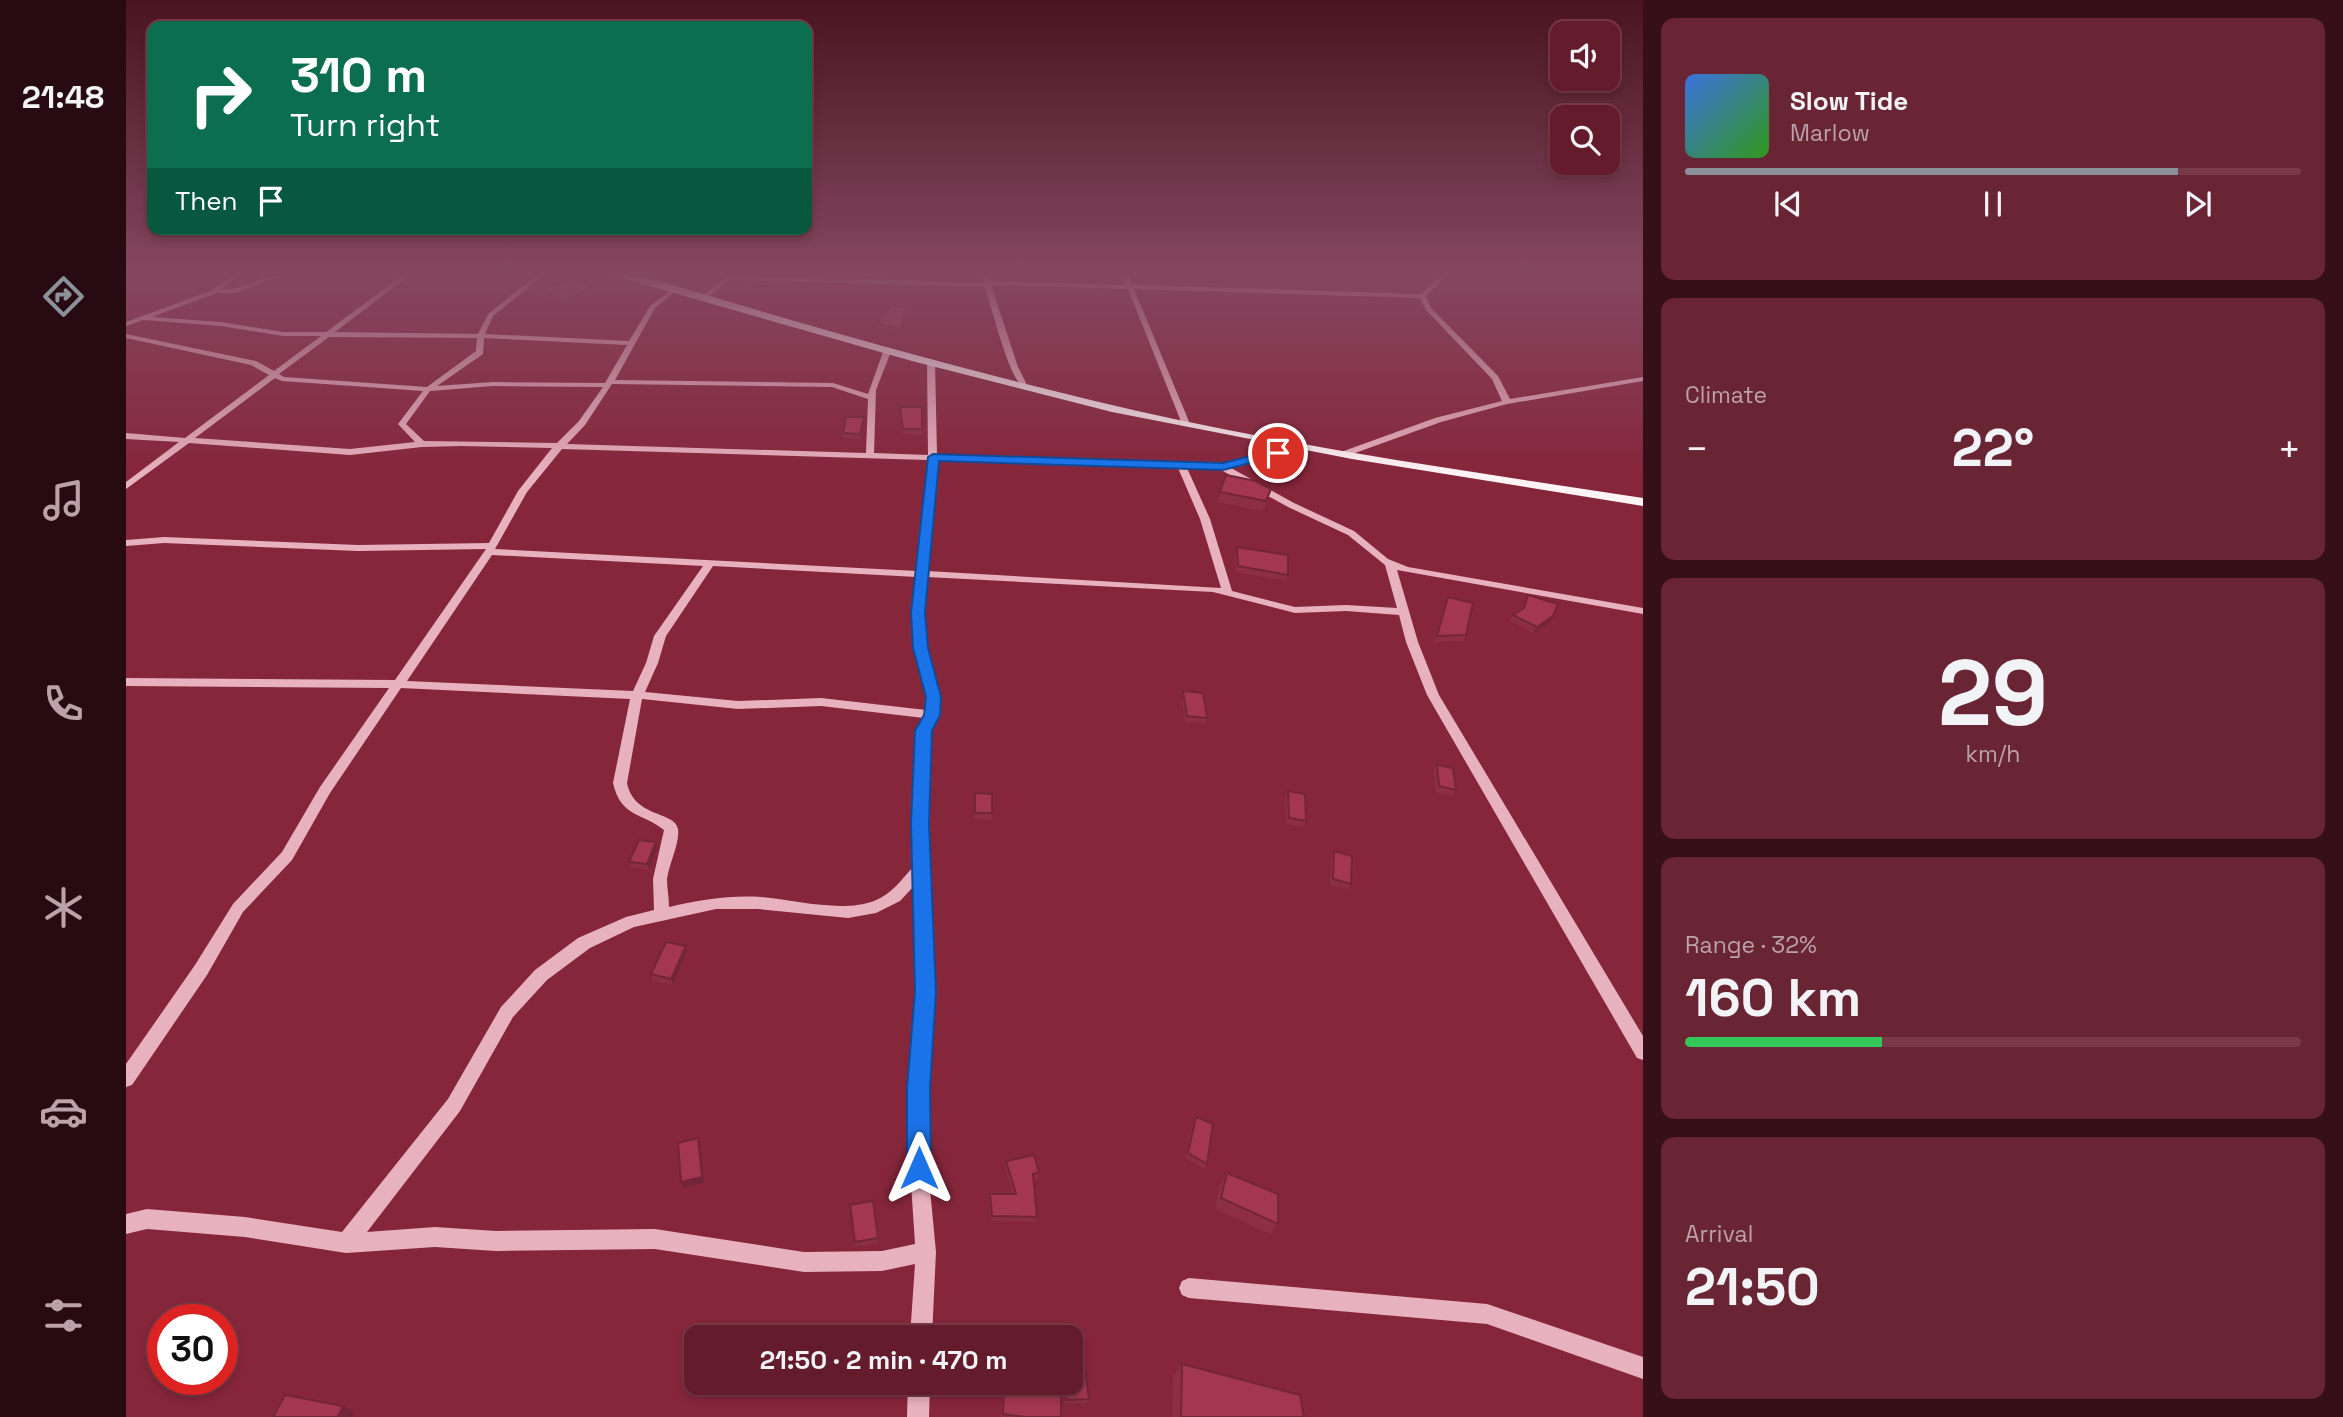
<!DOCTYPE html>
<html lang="en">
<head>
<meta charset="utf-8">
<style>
	body { margin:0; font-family:"Space Grotesk",sans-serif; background:#6a2534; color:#f1f3f6; height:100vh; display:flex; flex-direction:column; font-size:26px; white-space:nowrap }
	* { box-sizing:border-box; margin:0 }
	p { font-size:23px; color:#bba1a9 }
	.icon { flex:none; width:38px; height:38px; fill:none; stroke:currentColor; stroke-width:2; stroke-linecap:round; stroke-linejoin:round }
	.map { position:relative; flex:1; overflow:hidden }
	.drawer { display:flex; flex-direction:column; gap:18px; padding:18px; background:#370f18; width:700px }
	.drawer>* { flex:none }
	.guide { position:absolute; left:21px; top:21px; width:665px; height:214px; border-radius:14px; box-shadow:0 4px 10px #0003,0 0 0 2px #783a48; background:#0b6e4f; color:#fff; overflow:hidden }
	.buttons { position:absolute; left:1424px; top:21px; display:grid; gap:14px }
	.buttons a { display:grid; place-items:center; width:70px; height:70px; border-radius:14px; background:#641c2c; box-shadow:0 4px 10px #0003,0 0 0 2px #783a48; font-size:35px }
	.speed { position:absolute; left:21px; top:1304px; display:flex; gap:14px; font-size:35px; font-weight:700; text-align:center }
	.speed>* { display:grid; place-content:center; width:91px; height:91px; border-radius:50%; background:#641c2c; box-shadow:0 4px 10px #0003,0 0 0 2px #783a48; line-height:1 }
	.speed .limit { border:10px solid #d22; background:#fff; color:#111 }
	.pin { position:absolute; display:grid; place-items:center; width:60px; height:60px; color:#fff; margin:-30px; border:4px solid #fff; border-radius:50%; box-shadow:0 2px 7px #0007 }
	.me { position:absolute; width:77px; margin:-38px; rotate:0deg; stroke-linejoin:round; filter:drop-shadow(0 0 5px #0008) }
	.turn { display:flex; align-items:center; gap:24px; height:147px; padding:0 28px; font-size:32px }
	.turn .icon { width:91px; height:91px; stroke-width:2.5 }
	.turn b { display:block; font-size:49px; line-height:60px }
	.then { display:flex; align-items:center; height:66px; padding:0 28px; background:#0003; gap:14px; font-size:26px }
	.big { font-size:52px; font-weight:600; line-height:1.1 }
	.drawer .card { flex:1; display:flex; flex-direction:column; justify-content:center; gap:10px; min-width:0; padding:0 24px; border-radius:14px; background:#6a2534 }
	.drawer .dial { align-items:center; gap:0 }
	.dial b { font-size:91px; line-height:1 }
	.song { display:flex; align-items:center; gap:21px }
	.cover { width:84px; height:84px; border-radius:10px; background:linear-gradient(135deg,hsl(220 70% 55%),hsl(110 70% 35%)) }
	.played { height:7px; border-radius:4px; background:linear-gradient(90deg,#8c9099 80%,#783a48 80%) }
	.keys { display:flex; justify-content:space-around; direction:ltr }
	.heat { display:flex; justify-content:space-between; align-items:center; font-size:38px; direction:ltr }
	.charge { height:10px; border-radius:5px; background:linear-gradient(90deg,#34c759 32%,#783a48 0) }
	.trip { position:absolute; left:558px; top:1325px; width:399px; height:70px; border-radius:14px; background:#641c2c; box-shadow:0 4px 10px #0003,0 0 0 2px #783a48; font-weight:600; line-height:70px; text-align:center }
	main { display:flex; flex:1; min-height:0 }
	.tabs { display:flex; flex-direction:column; width:126px; justify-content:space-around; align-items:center; background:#280b12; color:#bba1a9 }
	.tabs .icon { width:49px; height:49px }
	.tabs .selected { color:#8c9099 }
	.tabs b { font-size:32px; color:#f1f3f6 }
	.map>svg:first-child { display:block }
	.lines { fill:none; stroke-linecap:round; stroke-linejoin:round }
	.minor { fill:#e8b1be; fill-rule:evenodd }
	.major { fill:#fef3f5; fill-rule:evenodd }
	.wall { fill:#8c2f44 }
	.shaded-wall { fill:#722637 }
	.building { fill:#a3374f; stroke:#722637; stroke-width:2 }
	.route { fill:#1a73e8; stroke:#114b97; stroke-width:2 }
</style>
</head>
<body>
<main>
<nav class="tabs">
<b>21:48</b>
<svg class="icon selected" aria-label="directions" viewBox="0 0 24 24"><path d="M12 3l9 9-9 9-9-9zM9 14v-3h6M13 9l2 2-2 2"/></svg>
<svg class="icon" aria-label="music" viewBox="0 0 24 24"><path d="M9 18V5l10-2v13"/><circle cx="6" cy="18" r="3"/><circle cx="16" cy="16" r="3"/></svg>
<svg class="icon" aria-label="phone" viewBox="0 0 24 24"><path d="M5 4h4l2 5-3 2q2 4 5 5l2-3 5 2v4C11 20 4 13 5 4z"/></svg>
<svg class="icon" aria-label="climate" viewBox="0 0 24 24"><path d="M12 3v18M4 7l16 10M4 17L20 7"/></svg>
<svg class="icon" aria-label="car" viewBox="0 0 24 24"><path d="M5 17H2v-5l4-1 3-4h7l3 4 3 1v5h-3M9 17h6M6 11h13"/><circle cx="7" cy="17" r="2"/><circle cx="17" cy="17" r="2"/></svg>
<svg class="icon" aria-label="filters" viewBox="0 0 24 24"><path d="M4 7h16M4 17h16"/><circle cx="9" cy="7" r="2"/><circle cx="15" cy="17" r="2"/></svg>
</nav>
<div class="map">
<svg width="1517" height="1417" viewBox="0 0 1517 1417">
	<rect width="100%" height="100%" fill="#86263b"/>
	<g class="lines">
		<!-- minor -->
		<g class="minor">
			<path d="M107,275H114L95,289C117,291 135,275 157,275L109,293H90L26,317L95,322L157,332H200L277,275H284L209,332L352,334L362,314L411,275H418L367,316L359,334L503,341L524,306L549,287L551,290L529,308L489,380L707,383L742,394L758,349L762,347L766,349L750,390L748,453L802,455L801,361L805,359L809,361L811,455L1097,464L1133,457L1169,444L1172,445V449L1138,461L1105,468L1168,503L1228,531L1262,559L1282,567L1517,608V614L1271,570L1292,642L1313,695L1517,1036V1060L1511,1058L1301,695L1280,642L1273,615L1220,611L1169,613L1087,592L801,577L797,613L801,648L814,697L812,715L803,731L801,823L808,992L801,1088L802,1168L810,1252L806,1337H784L789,1264L756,1271L678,1272L529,1249L370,1251L309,1247L220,1253L119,1237L21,1229L0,1234V1214L21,1209L119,1217L216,1232L322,1099L375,1007L409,970L452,938L500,917L528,910L527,879L538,830C516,812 495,818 487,783L504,699L275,688L204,793L166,860L117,912L81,975L6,1085L0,1087V1064L69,965L107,904L156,852L194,787L263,688L0,686V678L269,680L360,549L232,551L38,543L0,546V540L38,537L232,545L363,543L392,491L426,448L335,446L296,447L224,455L63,443L0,489V482L53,442L0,439V433L59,438L143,375L125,365L0,338V334L130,361L148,371L195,336H157L95,326L17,320L0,326V322L87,290ZM203,337L351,338L350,351L301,387L158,377L153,374ZM358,338L501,345L479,383L367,382L311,386L357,354ZM149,378L156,381L297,391L272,424L289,442L224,449L69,438ZM486,384L706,387L742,399L740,453L441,444L459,425ZM367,386L477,387L453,421L431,443L298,441L280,424L304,391ZM436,449L802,460L791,571L369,549L401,492ZM811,461L1052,468L1074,519L1095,588L801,571ZM1061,468L1095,470L1162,507L1222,535L1259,565L1271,608L1220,605L1169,607L1106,591L1084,519ZM366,555L577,566L528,636L520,663L507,691L281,681ZM587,566L791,577C788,601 785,626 790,650C794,670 803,689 800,710L695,698L612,701L519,692L532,663L540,636ZM516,699L612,709L695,706L798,718L791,731L787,823L788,866C776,879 765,895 748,901C716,913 668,900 635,897C603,895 574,900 543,907C543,898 541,888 541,879C543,864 554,842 552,829C549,811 508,818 501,783ZM789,885L792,992L783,1088L784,1168L789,1244L756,1251L678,1252L529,1229L370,1231L309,1227L241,1232L334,1111L387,1017L421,980L464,948L508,927L590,909H632L722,918L750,913L774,901Z"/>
			<polygon points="513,275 520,275 533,283 528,284"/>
			<path d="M602,275L858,283L857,279L860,277L864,281L1000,285L996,275H1002L1006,285L1295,294L1315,275H1321L1300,296L1305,308L1372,376L1384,399L1517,377V381L1381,404L1315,422L1218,457L1214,454L1215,452L1309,418L1376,401L1366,379L1300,310L1294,298L1008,289L1064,424L1060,426L1056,424L1002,289L865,285L892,367L901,385L897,387C882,376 866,308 859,287L604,280L581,298H577V296Z"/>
			<polygon points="1063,1278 1361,1304 1517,1357 1517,1379 1361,1324 1063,1298 1056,1295 1053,1288 1056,1281"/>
			<polygon points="782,1382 804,1382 803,1417 781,1417"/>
		</g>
		<!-- major -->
		<path class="major" d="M485,275H502L533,281C704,332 874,381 1048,419C1203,452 1361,474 1517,498V506L1226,459L986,412L786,361Z"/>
	</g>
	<!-- wall -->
	<g class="wall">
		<polygon points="467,285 468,289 444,303 416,295 415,290"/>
		<polygon points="779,307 776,334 752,327 752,323"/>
		<polygon points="774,407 796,407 796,435 777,434"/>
		<polygon points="738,417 738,423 734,439 717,438 717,433"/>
		<polygon points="1145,489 1137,511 1091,502 1094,492"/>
		<polygon points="1111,547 1162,575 1160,581 1110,572 1109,553"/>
		<polygon points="1402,595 1427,616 1423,623 1407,633 1384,621 1387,615 1396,609"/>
		<polygon points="1322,597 1340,635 1337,641 1308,642 1319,603"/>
		<polygon points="1057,691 1081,718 1079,724 1059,722 1056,697"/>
		<polygon points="1311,765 1330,790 1327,796 1310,792 1307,771"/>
		<polygon points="1162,791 1180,821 1177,828 1160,824 1159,797"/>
		<polygon points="849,793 866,813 866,820 848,819"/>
		<polygon points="530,842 531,848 523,870 505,868 503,862"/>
		<polygon points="1208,851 1225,884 1222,890 1204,885 1205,858"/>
		<polygon points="560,946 561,952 547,985 527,981 525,974"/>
		<polygon points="1070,1117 1081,1164 1078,1169 1059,1158 1067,1123"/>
		<polygon points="880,1161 913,1172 912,1178 907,1179 911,1217 909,1222 865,1221 863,1199 864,1194 887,1194 879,1167"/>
		<polygon points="1101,1173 1152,1224 1144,1234 1089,1209 1094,1184"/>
		<polygon points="724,1210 752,1238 753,1243 729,1247"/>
		<polygon points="1056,1364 1178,1417 1046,1417 1047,1377"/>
		<polygon points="878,1382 935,1417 875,1417 876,1390"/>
		<polygon points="936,1382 945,1382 963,1399 960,1403 938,1404"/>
	</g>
	<!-- shaded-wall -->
	<g class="shaded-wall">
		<polygon points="467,285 468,289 444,303 443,299"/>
		<polygon points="738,417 738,423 734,439 734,434"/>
		<polygon points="1427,616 1423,623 1407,633 1411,627"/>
		<polygon points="530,842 531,848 523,870 521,864"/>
		<polygon points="560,946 561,952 547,985 545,979"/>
		<polygon points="572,1138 574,1144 578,1183 557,1188 555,1182"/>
		<polygon points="217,1406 229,1413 227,1417 212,1417"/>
	</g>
	<!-- building -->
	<g class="building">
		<polygon points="445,279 467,285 443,299 415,290"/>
		<polygon points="765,306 779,307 776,330 752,323"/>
		<polygon points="774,407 796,407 796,429 777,429"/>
		<polygon points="720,417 738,417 734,434 717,433"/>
		<polygon points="1100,475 1130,481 1145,489 1140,501 1094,492"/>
		<polygon points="1111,547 1162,555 1162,575 1112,566"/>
		<polygon points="1402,595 1432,604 1427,616 1411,627 1387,615 1398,608"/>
		<polygon points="1322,597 1347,603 1340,635 1311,636"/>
		<polygon points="1057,691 1077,693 1081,718 1061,716"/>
		<polygon points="1311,765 1327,768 1330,790 1313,786"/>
		<polygon points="1162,791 1179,794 1180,821 1163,818"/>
		<polygon points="849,793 866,794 866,813 849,813"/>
		<polygon points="513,840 530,842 521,864 503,862"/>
		<polygon points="1208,851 1226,856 1225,884 1207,879"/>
		<polygon points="540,942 560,946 545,979 525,974"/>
		<polygon points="1070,1117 1087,1124 1081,1164 1062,1153"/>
		<polygon points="572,1138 576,1177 555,1182 552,1143"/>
		<polygon points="908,1155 913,1172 907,1174 911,1217 866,1216 864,1194 890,1194 880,1161"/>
		<polygon points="1101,1173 1152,1194 1152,1224 1095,1198"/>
		<polygon points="747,1201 752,1238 729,1242 724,1205"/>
		<polygon points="945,1354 957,1354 963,1399 940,1400 938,1382 945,1382"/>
		<polygon points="1056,1364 1174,1395 1178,1417 1055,1417"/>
		<polygon points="878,1382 886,1382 935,1390 935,1417 900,1417 877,1414"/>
		<polygon points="159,1395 217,1406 212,1417 147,1417"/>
	</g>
	<!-- sky -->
	<linearGradient id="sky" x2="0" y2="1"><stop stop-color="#4a1520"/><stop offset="0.58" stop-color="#844760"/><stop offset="1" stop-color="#844760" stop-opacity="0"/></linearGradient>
	<rect width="1517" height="473" fill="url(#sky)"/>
	<!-- route -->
	<polygon class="route" points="1152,449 1158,453 1156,455 1097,470 813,461 799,613 802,648 815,697 814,715 806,731 803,823 810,992 804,1088 805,1168 802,1177 793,1180 784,1177 781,1168 781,1088 789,992 785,823 789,731 798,715 800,697 787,648 785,613 802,457 807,454 1097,463"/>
</svg>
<div class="buttons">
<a><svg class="icon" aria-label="sound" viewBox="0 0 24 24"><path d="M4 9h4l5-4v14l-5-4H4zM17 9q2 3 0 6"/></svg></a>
<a><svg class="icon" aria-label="search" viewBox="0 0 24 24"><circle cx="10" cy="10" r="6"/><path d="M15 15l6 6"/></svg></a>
</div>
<div class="speed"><div class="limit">30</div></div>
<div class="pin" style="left:1152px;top:453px;background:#d93025"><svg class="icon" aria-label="arrive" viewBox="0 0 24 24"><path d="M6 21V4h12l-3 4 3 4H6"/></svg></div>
<svg class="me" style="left:793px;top:1168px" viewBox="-20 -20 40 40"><path d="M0-17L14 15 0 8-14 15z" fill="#1a73e8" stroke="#fff" stroke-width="4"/></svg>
<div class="trip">21:50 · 2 min · 470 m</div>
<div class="guide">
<div class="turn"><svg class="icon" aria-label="right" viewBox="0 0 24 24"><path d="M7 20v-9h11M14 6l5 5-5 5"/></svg><div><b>310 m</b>Turn right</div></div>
<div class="then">Then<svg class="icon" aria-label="arrive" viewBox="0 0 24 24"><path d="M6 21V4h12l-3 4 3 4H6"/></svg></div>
</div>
</div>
<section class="drawer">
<div class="card">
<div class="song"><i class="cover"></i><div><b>Slow Tide</b><p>Marlow</p></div></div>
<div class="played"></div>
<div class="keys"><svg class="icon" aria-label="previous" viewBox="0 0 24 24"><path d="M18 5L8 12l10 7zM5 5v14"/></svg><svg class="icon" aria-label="pause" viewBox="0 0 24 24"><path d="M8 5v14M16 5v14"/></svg><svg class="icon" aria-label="next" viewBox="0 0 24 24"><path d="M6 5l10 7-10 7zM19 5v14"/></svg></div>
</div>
<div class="card"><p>Climate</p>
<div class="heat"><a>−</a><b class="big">22°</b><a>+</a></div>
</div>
<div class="card dial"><b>29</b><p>km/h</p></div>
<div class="card"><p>Range · 32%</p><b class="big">160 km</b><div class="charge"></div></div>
<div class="card"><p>Arrival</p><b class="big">21:50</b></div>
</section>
</main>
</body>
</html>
